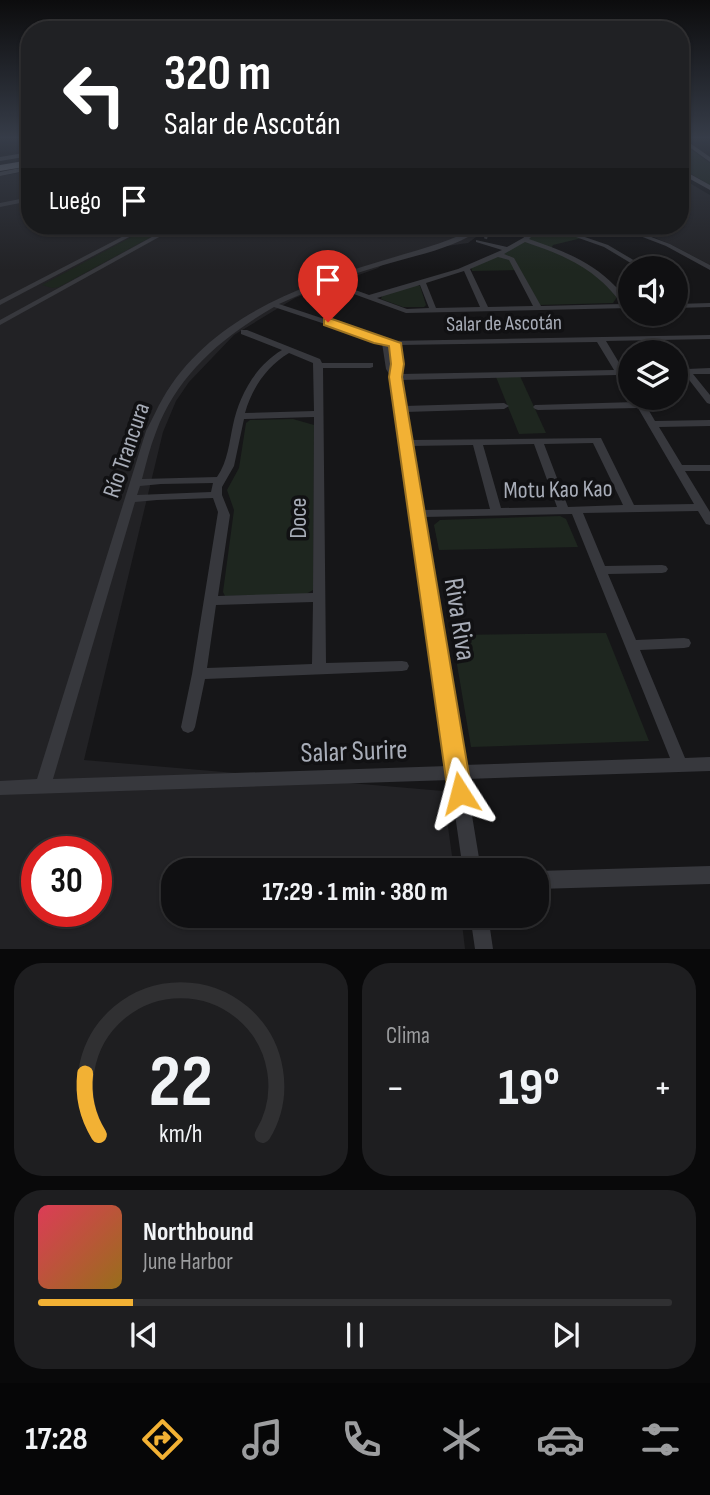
<!DOCTYPE html>
<html lang="es">
<head>
<meta charset="utf-8">
<style>
	body { margin:0; font-family:"Sofia Sans Condensed",sans-serif; background:#1e1e20; color:#f1f3f6; height:100vh; display:flex; flex-direction:column; font-size:26px; white-space:nowrap }
	* { box-sizing:border-box; margin:0 }
	p { font-size:23px; color:#9c9d9f }
	.icon { flex:none; width:38px; height:38px; fill:none; stroke:currentColor; stroke-width:2; stroke-linecap:round; stroke-linejoin:round }
	.map { position:relative; height:949px; overflow:hidden }
	.details { display:flex; flex-direction:column; gap:14px; padding:14px; background:#09090a; flex:1 }
	.details>* { flex:none }
	.hud { position:absolute; left:21px; top:21px; width:668px; height:214px; border-radius:28px; box-shadow:0 2px 5px #0004,0 0 0 2px #303032; background:#202124; color:#fff; overflow:hidden }
	.controls { position:absolute; left:618px; top:256px; display:grid; gap:14px }
	.controls a { display:grid; place-items:center; width:70px; height:70px; border-radius:50%; background:#101012; box-shadow:0 2px 5px #0004,0 0 0 2px #303032; font-size:35px }
	.speed { position:absolute; left:21px; top:836px; display:flex; gap:14px; font-size:35px; font-weight:700; text-align:center }
	.speed>* { display:grid; place-content:center; width:91px; height:91px; border-radius:50%; background:#101012; box-shadow:0 2px 5px #0004,0 0 0 2px #303032; line-height:1 }
	.speed .limit { border:10px solid #d22; background:#fff; color:#111 }
	.pin { position:absolute; display:grid; place-items:center; width:60px; height:60px; color:#fff; margin:-72px -30px; border-radius:50% 50% 50% 0; rotate:-45deg; box-shadow:0 0 7px #0007 }
	.pin .icon { rotate:45deg }
	.me { position:absolute; width:77px; margin:-38px; rotate:351deg; stroke-linejoin:round; filter:drop-shadow(0 0 5px #0008) }
	.turn { display:flex; align-items:center; gap:24px; height:147px; padding:0 28px; font-size:32px }
	.turn .icon { width:91px; height:91px; stroke-width:2.5 }
	.turn b { display:block; font-size:49px; line-height:60px }
	.then { display:flex; align-items:center; height:66px; padding:0 28px; background:#0003; gap:14px; font-size:26px }
	.big { font-size:52px; font-weight:700; line-height:1.1 }
	.details .card { flex:1; display:flex; flex-direction:column; justify-content:center; gap:10px; min-width:0; padding:0 24px; border-radius:28px; background:#1e1e20 }
	.details .dial { align-items:center; gap:0 }
	.dial svg { height:182px; overflow:visible; fill:none; stroke:#303032; stroke-width:7; stroke-linecap:round; text-anchor:middle }
	.dial text { fill:#f1f3f6; stroke:none }
	.song { display:flex; align-items:center; gap:21px }
	.cover { width:84px; height:84px; border-radius:10px; background:linear-gradient(135deg,hsl(350 70% 55%),hsl(40 70% 35%)) }
	.played { height:7px; border-radius:4px; background:linear-gradient(90deg,#f2b134 15%,#303032 15%) }
	.keys { display:flex; justify-content:space-around; direction:ltr }
	.heat { display:flex; justify-content:space-between; align-items:center; font-size:38px; direction:ltr }
	.details .tiles { flex:1; display:grid; gap:14px; grid-template-columns:1fr 1fr }
	.card:last-child { grid-column:span 2 }
	.trip { position:absolute; left:161px; top:858px; width:388px; height:70px; border-radius:28px; background:#101012; box-shadow:0 2px 5px #0004,0 0 0 2px #303032; font-weight:700; line-height:70px; text-align:center }
	.menu { display:flex; height:112px; justify-content:space-around; align-items:center; background:#060607; color:#9c9d9f }
	.menu .icon { width:49px; height:49px }
	.menu .current { color:#f2b134 }
	.menu b { font-size:32px; color:#f1f3f6 }
	.map>svg:first-child { display:block }
	.built { fill:#222225; fill-rule:evenodd }
	.green { fill:#1e261f }
	.lines { fill:none; stroke-linecap:round; stroke-linejoin:round }
	.street-tunnel { stroke:#333438; stroke-width:7; stroke-dasharray:7 3.5; stroke-linecap:butt }
	.street { fill:#37383d; fill-rule:evenodd }
	.secondary { fill:#45474d; fill-rule:evenodd }
	.highway { fill:#63666e; fill-rule:evenodd }
	.route { fill:#f2b134; stroke:#9d7322; stroke-width:2 }
	.labels { text-anchor:middle; stroke-width:7; stroke-linejoin:round; paint-order:stroke }
	.far-street-label { font-size:21px; fill:#a8adb8; stroke:#111113 }
	.street-label { font-size:24px; fill:#a8adb8; stroke:#111113 }
	.near-street-label { font-size:28px; fill:#a8adb8; stroke:#111113 }
</style>
</head>
<body>
<div class="map">
<svg width="710" height="949" viewBox="0 0 710 949">
	<rect width="100%" height="100%" fill="#161618"/>
	<!-- built -->
	<g class="built">
		<path d="M30,171V226H491L468,243L433,248L389,260L378,268L295,298L234,335L189,382L176,401L163,432L84,760L443,791L454,870H173V915H461L465,949H0V176ZM37,852H96V912H37Z"/>
		<polygon points="681,178 710,195 710,265 670,244 626,226 681,226"/>
	</g>
	<!-- green -->
	<g class="green">
		<polygon points="681,142 710,163 710,185 681,168"/>
		<polygon points="152,226 171,226 59,287 52,288 42,285"/>
		<path d="M543,227L582,238L553,245L551,249L599,274L617,297L613,303L539,305L520,270L472,271L471,266C498,256 521,246 543,227Z"/>
		<polygon points="416,285 420,286 426,305 424,307 403,307 381,299 383,294"/>
		<polygon points="520,376 546,433 519,434 496,377"/>
		<polygon points="293,419 314,425 313,590 306,594 225,596 223,592 234,510 227,490 239,468 246,423 250,420"/>
		<polygon points="560,516 566,519 578,547 439,550 434,525 440,520"/>
		<polygon points="606,633 649,741 471,747 452,635"/>
	</g>
	<g class="lines">
		<!-- street-tunnel -->
		<polyline class="street-tunnel" points="485,235 488,236"/>
		<!-- street -->
		<g class="street">
			<polygon points="30,197 30,201 0,207 0,203"/>
			<polygon points="143,226 150,226 0,305 0,300"/>
			<polygon points="172,226 179,226 0,325 0,320"/>
			<path d="M478,226H485C456,249 415,255 380,266C345,276 312,289 279,304L391,341L710,335V339L606,341L630,381V391L627,390L617,375L400,380L404,406L504,403L509,406L504,409L405,412L410,440L601,438L634,505L694,504L638,408L538,410L535,409L533,407L535,405L635,402L632,397H641L655,421L710,420V426L659,427L682,465H710V471H685L710,512V525L706,524L698,511L583,513L605,566L662,565L666,566L668,569L666,572L662,573L608,574L636,640L684,638L689,639L691,643L689,647L684,648L640,650L685,758L710,757V771L466,779L481,870H463L450,780L0,795V781L37,779L146,431C152,420 157,408 163,398C207,321 297,286 378,262C412,251 447,244 478,226ZM274,307L382,343L386,369L391,377L448,766L53,779L135,502L157,500L213,498L218,512L192,674L181,727L183,731L188,733L193,731L195,727L205,679L402,671L407,670L409,666L407,662L402,661L326,663L323,368H370L373,367V363H322L320,359L247,330H241V334L282,350C255,366 239,396 233,425C229,443 228,461 217,477L142,479C146,464 150,447 156,432C177,375 222,337 274,307ZM597,342L614,370L400,374L402,364L399,345ZM289,353L313,363L314,411L245,413C252,388 267,366 289,353ZM314,417L313,593L218,596L230,515L222,495V487L234,466L244,419ZM593,443L623,505L568,507L544,444ZM534,444L557,507L501,508L483,445ZM473,445L490,509L421,510L411,446ZM213,483L211,492L137,495L140,486L161,484ZM572,514L670,758L463,765L423,517ZM313,602L312,664L207,668L216,605Z"/>
			<path d="M536,226H542L529,239C561,250 591,261 615,286C622,292 629,300 630,308L406,313L329,285L336,283L369,295L458,269L502,250L476,242V240L507,247L523,238ZM525,242C566,256 595,268 622,304L541,306L514,258L504,254ZM498,257L509,260L533,306L488,307L470,269ZM464,271L480,307L436,308L426,283ZM420,285L429,308L407,309L377,298Z"/>
			<polygon points="545,226 553,226 608,245 647,268 639,268 604,247"/>
			<polygon points="614,226 622,226 670,244 710,265 710,270 666,246"/>
			<polygon points="710,303 710,307 676,308 676,304"/>
			<polygon points="710,368 710,374 693,374 710,395 710,404 707,403 683,372 687,369"/>
			<polygon points="710,866 710,884 537,889 537,871"/>
			<polygon points="470,915 488,915 493,949 475,949"/>
		</g>
		<!-- secondary -->
		<g class="secondary">
			<polygon points="681,137 710,157 710,162 681,141"/>
			<polygon points="30,152 30,156 0,161 0,157"/>
			<polygon points="30,166 30,170 0,176 0,172"/>
			<polygon points="681,169 710,185 710,190 681,174"/>
		</g>
		<!-- highway -->
		<polygon class="highway" points="30,160 30,166 0,171 0,165"/>
	</g>
	<!-- sky -->
	<linearGradient id="sky" x2="0" y2="1"><stop stop-color="#0c0c0d"/><stop offset="0.51" stop-color="#363c48"/><stop offset="1" stop-color="#363c48" stop-opacity="0"/></linearGradient>
	<rect width="710" height="270" fill="url(#sky)"/>
	<!-- route -->
	<polygon class="route" points="324,319 332,319 401,343 404,364 402,377 472,793 468,801 460,804 451,801 448,793 389,377 391,364 389,346 374,343 324,325"/>
	<g class="labels">
		<!-- far-street labels -->
		<g class="far-street-label">
			<text transform="translate(504 323) rotate(-1)" y="7">Salar de Ascotán</text>
		</g>
		<!-- street labels -->
		<g class="street-label">
			<text transform="translate(126 450) rotate(-71)" y="8">Río Trancura</text>
			<text transform="translate(558 489) rotate(-1)" y="8">Motu Kao Kao</text>
			<text transform="translate(298 518) rotate(-90)" y="8">Doce</text>
		</g>
		<!-- near-street labels -->
		<g class="near-street-label">
			<text transform="translate(461 619) rotate(81)" y="10">Riva Riva</text>
			<text transform="translate(354 750) rotate(-2)" y="10">Salar Surire</text>
		</g>
	</g>
</svg>
<div class="controls">
<a><svg class="icon" aria-label="sound" viewBox="0 0 24 24"><path d="M4 9h4l5-4v14l-5-4H4zM17 9q2 3 0 6"/></svg></a>
<a><svg class="icon" aria-label="layers" viewBox="0 0 24 24"><path d="M12 4l9 5-9 5-9-5zM3 14l9 5 9-5"/></svg></a>
</div>
<div class="speed"><div class="limit">30</div></div>
<div class="pin" style="left:328px;top:322px;background:#d93025"><svg class="icon" aria-label="arrive" viewBox="0 0 24 24"><path d="M6 21V4h12l-3 4 3 4H6"/></svg></div>
<svg class="me" style="left:460px;top:793px" viewBox="-20 -20 40 40"><path d="M0-17L14 15 0 8-14 15z" fill="#f2b134" stroke="#fff" stroke-width="4"/></svg>
<div class="trip">17:29 · 1 min · 380 m</div>
<div class="hud">
<div class="turn"><svg class="icon" aria-label="left" viewBox="0 0 24 24"><path d="M17 20v-9H6M10 6l-5 5 5 5"/></svg><div><b>320 m</b>Salar de Ascotán</div></div>
<div class="then">Luego<svg class="icon" aria-label="arrive" viewBox="0 0 24 24"><path d="M6 21V4h12l-3 4 3 4H6"/></svg></div>
</div>
</div>
<section class="details">
<div class="tiles">
<div class="card dial"><svg viewBox="0 0 100 80">
<path d="M14 69A42 42 0 1 1 86 69"/>
<path d="M14 69A42 42 0 0 1 8 42" stroke="#f2b134"/>
<text x="50" y="56" font-size="32" font-weight="700">22</text>
<text x="50" y="72" font-size="11">km/h</text>
</svg></div>
<div class="card"><p>Clima</p>
<div class="heat"><a>−</a><b class="big">19°</b><a>+</a></div>
</div>
<div class="card">
<div class="song"><i class="cover"></i><div><b>Northbound</b><p>June Harbor</p></div></div>
<div class="played"></div>
<div class="keys"><svg class="icon" aria-label="previous" viewBox="0 0 24 24"><path d="M18 5L8 12l10 7zM5 5v14"/></svg><svg class="icon" aria-label="pause" viewBox="0 0 24 24"><path d="M8 5v14M16 5v14"/></svg><svg class="icon" aria-label="next" viewBox="0 0 24 24"><path d="M6 5l10 7-10 7zM19 5v14"/></svg></div>
</div>
</div>
</section>
<nav class="menu">
<b>17:28</b>
<svg class="icon current" aria-label="directions" viewBox="0 0 24 24"><path d="M12 3l9 9-9 9-9-9zM9 14v-3h6M13 9l2 2-2 2"/></svg>
<svg class="icon" aria-label="music" viewBox="0 0 24 24"><path d="M9 18V5l10-2v13"/><circle cx="6" cy="18" r="3"/><circle cx="16" cy="16" r="3"/></svg>
<svg class="icon" aria-label="phone" viewBox="0 0 24 24"><path d="M5 4h4l2 5-3 2q2 4 5 5l2-3 5 2v4C11 20 4 13 5 4z"/></svg>
<svg class="icon" aria-label="climate" viewBox="0 0 24 24"><path d="M12 3v18M4 7l16 10M4 17L20 7"/></svg>
<svg class="icon" aria-label="car" viewBox="0 0 24 24"><path d="M5 17H2v-5l4-1 3-4h7l3 4 3 1v5h-3M9 17h6M6 11h13"/><circle cx="7" cy="17" r="2"/><circle cx="17" cy="17" r="2"/></svg>
<svg class="icon" aria-label="filters" viewBox="0 0 24 24"><path d="M4 7h16M4 17h16"/><circle cx="9" cy="7" r="2"/><circle cx="15" cy="17" r="2"/></svg>
</nav>
</body>
</html>
